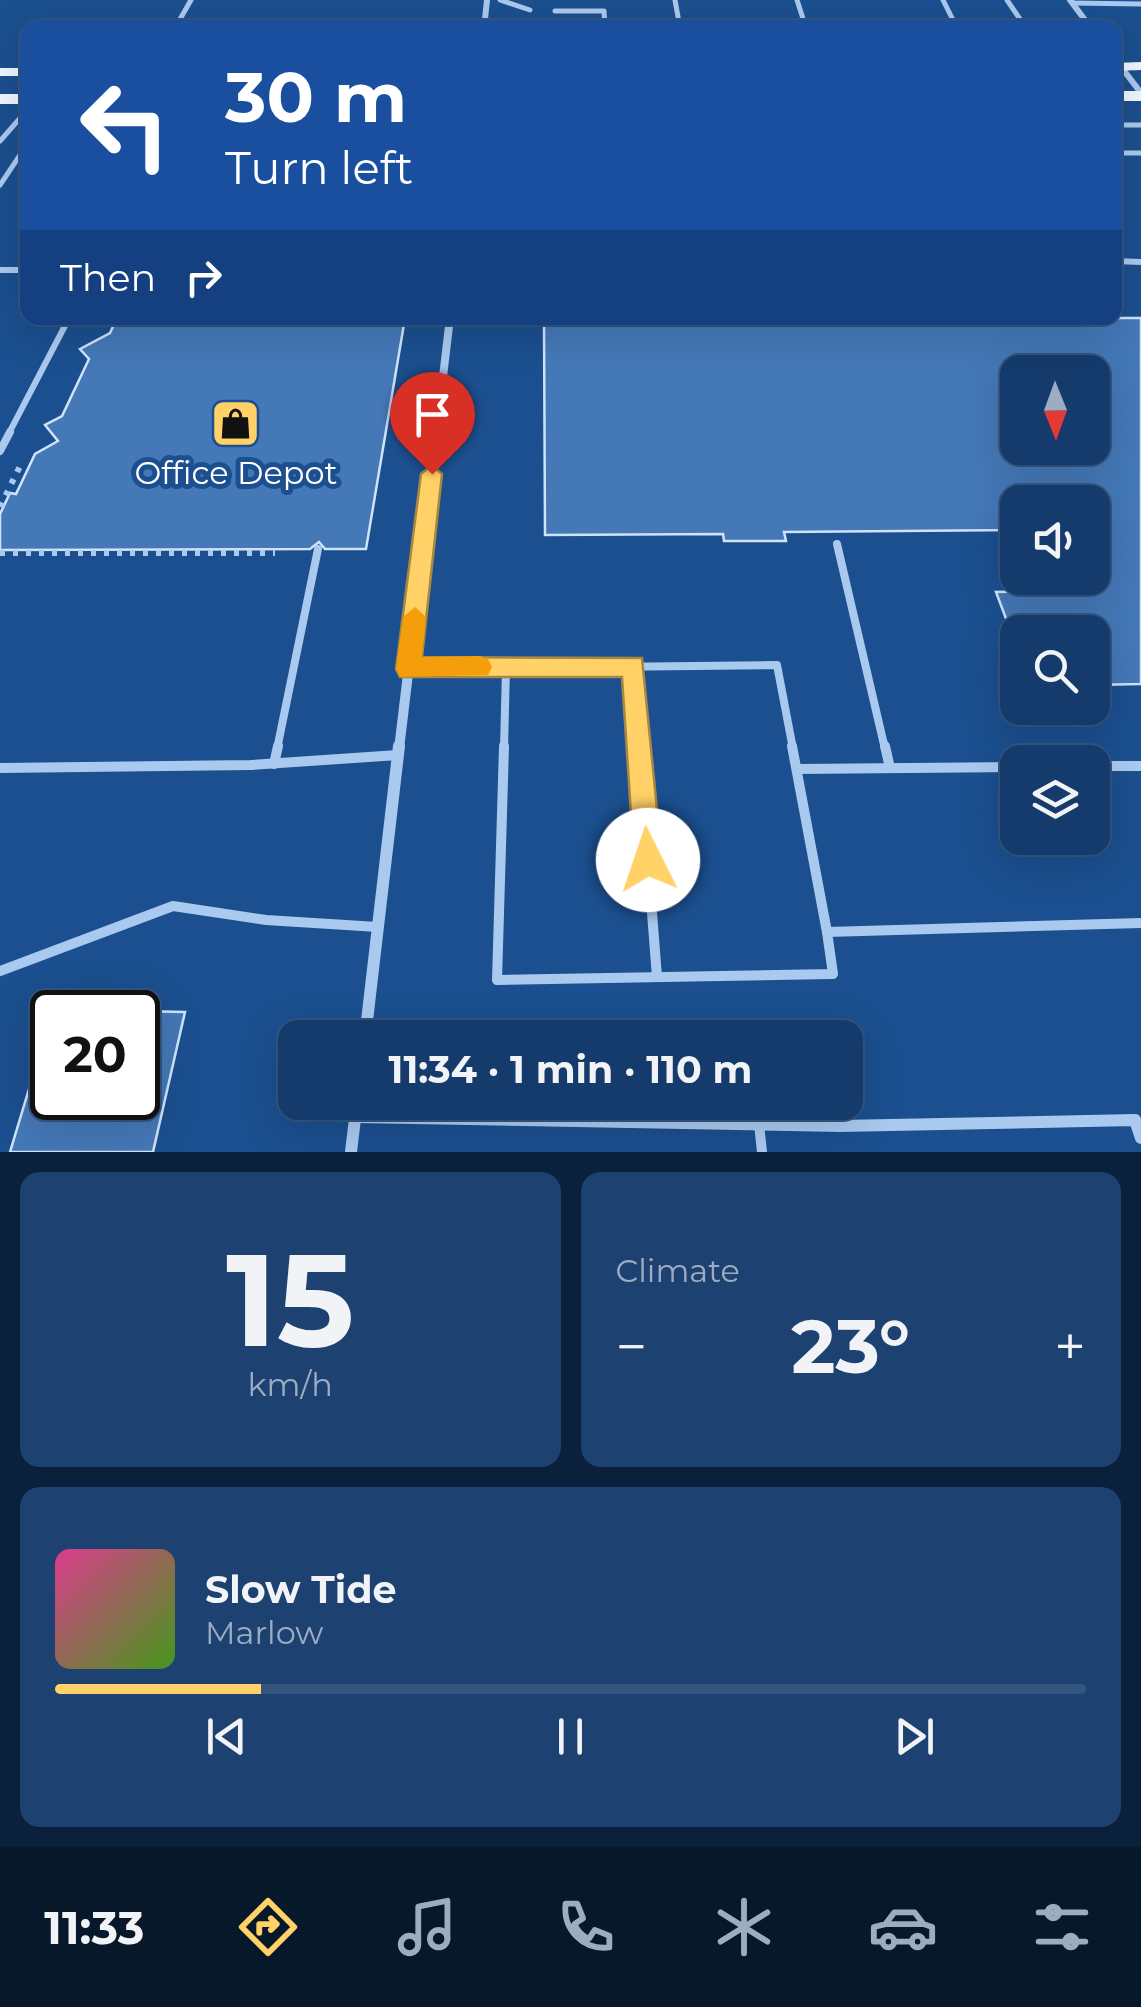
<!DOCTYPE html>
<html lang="en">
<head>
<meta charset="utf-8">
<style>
	body { margin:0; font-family:Montserrat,sans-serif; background:#1d4271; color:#f1f3f6; height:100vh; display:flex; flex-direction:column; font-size:38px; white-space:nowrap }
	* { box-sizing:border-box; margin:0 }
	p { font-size:32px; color:#9dadc1 }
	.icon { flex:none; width:55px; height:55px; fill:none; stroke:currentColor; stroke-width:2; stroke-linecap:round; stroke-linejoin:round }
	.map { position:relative; height:1152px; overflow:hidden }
	.side { display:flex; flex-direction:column; gap:20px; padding:20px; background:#0b203b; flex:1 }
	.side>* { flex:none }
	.hud { position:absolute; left:20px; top:20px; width:1102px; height:305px; border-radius:20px; box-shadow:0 10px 40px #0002,0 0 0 2px #33557e; background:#1a4fa0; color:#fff; overflow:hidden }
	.needle { width:65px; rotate:179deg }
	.fabs { position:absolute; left:1000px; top:355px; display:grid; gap:20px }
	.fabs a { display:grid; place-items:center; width:110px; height:110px; border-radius:20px; background:#143b6b; box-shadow:0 10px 40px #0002,0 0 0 2px #33557e; font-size:50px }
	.speed { position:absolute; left:30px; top:990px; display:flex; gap:20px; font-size:50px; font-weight:700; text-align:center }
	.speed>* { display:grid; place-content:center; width:130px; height:130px; border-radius:50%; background:#143b6b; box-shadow:0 10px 40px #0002,0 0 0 2px #33557e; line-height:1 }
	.speed .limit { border:5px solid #111; border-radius:15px; background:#fff; color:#111 }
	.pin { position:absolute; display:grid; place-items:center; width:85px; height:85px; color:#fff; margin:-102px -42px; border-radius:50% 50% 50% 0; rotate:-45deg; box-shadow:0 0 10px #0007 }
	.pin .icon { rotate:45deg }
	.me { position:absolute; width:110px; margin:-55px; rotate:356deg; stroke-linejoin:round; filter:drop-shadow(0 0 8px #0008) }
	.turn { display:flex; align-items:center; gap:35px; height:210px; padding:0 40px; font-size:45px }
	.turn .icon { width:130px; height:130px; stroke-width:2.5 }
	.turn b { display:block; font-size:70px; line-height:85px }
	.then { display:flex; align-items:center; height:95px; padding:0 40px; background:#0003; gap:20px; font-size:38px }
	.big { font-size:75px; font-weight:700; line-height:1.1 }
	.side .card { flex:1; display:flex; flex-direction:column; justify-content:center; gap:15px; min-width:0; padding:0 35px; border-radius:20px; background:#1d4271 }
	.side .dial { align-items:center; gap:0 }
	.dial b { font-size:130px; line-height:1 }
	.song { display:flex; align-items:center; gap:30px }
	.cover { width:120px; height:120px; border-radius:15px; background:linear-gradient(135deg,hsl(330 70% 55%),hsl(100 70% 35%)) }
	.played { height:10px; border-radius:5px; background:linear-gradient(90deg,#ffd166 20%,#33557e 20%) }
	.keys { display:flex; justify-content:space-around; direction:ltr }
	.heat { display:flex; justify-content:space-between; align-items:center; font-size:55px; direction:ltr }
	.side .tiles { flex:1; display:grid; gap:20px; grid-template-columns:1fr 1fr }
	.card:last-child { grid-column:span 2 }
	.trip { position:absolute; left:278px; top:1020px; width:585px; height:100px; border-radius:20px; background:#143b6b; box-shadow:0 10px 40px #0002,0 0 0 2px #33557e; font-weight:700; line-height:100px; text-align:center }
	.tabs { display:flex; height:160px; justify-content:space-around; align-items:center; background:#08182b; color:#9dadc1 }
	.tabs .icon { width:70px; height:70px }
	.tabs .current { color:#ffd166 }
	.tabs b { font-size:45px; color:#f1f3f6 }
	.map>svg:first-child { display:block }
	.building { fill:#4478b7; stroke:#cfe3fa; stroke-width:2.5; fill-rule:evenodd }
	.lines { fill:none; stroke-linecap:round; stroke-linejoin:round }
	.path { stroke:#a9c9ee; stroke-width:6; stroke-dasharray:5 8; stroke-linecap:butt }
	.service-far3 { stroke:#a9c9ee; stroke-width:5 }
	.service-far2 { stroke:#a9c9ee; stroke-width:6 }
	.service-far1 { stroke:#a9c9ee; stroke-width:8 }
	.service { stroke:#a9c9ee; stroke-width:10 }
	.minor-far3 { stroke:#a9c9ee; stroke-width:6 }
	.minor-far2 { stroke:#a9c9ee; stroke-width:8 }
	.minor-far1 { stroke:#a9c9ee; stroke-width:10 }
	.minor { stroke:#a9c9ee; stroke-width:12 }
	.primary { fill:#f0f6ff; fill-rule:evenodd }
	.route { fill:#ffd166; stroke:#a68842; stroke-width:2.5 }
	.slow { fill:#f59e0b }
	.labels { text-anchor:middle; stroke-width:10; stroke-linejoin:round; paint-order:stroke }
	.poi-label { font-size:32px; fill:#fff; stroke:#1b4f8f }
</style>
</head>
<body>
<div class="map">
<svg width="1141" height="1152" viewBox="0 0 1141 1152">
	<rect width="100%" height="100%" fill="#1b4f8f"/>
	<!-- building -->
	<g class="building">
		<polygon points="117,318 405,318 366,549 325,549 319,542 310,549 0,550 0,514 10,493 16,494 35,454 58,441 45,425 62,416 89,359 80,349 110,333"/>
		<path d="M544,318H1141V684L1092,685V632H1011L996,592L1043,591L1038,578H1092V502H1018V530L784,532L786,541H724L723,534L545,535ZM1018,372H1092V448H1018Z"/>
		<polygon points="138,1011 185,1012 153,1152 10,1152 45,1036 52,1037 52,1098 138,1098"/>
	</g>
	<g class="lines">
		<!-- path -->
		<g class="path">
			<polyline points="0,507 22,462"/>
			<polyline points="0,553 275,553"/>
		</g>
		<!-- service-far3 -->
		<g class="service-far3">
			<polyline points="500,0 530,10"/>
			<polyline points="675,0 680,28"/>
			<polyline points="797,0 806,28"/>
			<polyline points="943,0 957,28"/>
			<polyline points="1007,0 1026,28"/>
			<polyline points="1072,3 1141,4"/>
			<polyline points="555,11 604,11 605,28"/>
			<polyline points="175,28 191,0"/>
			<polyline points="1115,125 1141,125"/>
			<polyline points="0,141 28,109"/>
			<polyline points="1115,153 1141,153"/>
			<polyline points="0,185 28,143"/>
		</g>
		<!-- service-far2 -->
		<g class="service-far2">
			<polyline points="1115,261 1141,262"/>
			<polyline points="0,270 28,270"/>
			<polyline points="8,435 69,318"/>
		</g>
		<!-- service-far1 -->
		<g class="service-far1">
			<polyline points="0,451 10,432"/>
			<polyline points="837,544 885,749"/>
			<polyline points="633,666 639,749"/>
			<polyline points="408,669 777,665 793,749"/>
			<polyline points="277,749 318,549"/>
			<polyline points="504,749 506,667"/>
		</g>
		<!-- service -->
		<g class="service">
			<polyline points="504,746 497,980 833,974 827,932"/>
			<polyline points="639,746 657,977"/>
			<polyline points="792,746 827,932 1141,923"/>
			<polyline points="885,746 890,768"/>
			<polyline points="274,764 278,746"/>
			<polyline points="1092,766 1141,766"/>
			<polyline points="0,768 251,765 398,755"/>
			<polyline points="797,769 1018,767"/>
			<polyline points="0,971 173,906 266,920 378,927"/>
			<polyline points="759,1124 762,1152"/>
		</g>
		<!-- minor-far3 -->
		<g class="minor-far3">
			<polyline points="1070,0 1091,28"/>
			<polyline points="484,28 487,0"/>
			<polyline points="1115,59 1141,93"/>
		</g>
		<!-- minor-far2 -->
		<polyline class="minor-far2" points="436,435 450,318"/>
		<!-- minor-far1 -->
		<polyline class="minor-far1" points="399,749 437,432"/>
		<!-- minor -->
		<g class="minor">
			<polyline points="365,1038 399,746"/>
			<polyline points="356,1117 840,1126 1135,1120 1141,1138"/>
			<polyline points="351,1152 357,1102"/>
		</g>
		<!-- primary -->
		<g class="primary">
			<polygon points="1141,62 1141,70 1115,71 1115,63"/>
			<rect x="0" y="68" width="28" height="8"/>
			<rect x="1115" y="91" width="26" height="10"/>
			<rect x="0" y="94" width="28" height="10"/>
		</g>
	</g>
	<!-- route -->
	<polygon class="route" points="432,465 442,474 422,657 642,658 662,860 658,870 648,874 638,870 634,860 622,677 400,677 396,669 421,474"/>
	<!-- slow -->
	<polygon class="slow" points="415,607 426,617 422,657 480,656 488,659 492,667 488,675 400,677 396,669 403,617"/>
	<!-- icons -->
	<defs>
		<symbol id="shop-square" viewBox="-11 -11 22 22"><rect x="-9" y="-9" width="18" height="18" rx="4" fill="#ffd166" stroke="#1b4f8f"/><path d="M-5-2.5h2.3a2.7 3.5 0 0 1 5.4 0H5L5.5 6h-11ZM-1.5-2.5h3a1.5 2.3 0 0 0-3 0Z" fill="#111"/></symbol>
	</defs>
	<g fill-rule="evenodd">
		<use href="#shop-square" x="208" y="396" width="55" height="55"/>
	</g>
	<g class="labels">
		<!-- poi labels -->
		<g class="poi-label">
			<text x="236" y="484">Office Depot</text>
		</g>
	</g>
</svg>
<div class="fabs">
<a><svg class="needle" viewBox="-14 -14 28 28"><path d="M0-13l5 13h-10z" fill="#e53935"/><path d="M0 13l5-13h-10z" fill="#9dadc1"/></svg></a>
<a><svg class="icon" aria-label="sound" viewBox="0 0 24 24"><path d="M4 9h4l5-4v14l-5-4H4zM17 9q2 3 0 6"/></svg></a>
<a><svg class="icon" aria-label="search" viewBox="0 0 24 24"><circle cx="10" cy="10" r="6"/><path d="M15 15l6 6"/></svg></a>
<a><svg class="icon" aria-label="layers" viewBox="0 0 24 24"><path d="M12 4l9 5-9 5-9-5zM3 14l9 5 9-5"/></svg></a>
</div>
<div class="speed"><div class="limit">20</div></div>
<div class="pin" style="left:432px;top:474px;background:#d93025"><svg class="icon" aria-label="arrive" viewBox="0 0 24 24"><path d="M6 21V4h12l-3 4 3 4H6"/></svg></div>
<svg class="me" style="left:648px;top:860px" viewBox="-20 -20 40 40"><circle r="19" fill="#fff"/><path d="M0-13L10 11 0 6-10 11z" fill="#ffd166"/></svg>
<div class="trip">11:34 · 1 min · 110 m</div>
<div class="hud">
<div class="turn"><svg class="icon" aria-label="left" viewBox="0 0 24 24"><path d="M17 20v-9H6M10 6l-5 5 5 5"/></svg><div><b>30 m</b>Turn left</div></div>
<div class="then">Then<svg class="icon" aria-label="right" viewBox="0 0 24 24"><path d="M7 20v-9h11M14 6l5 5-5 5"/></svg></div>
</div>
</div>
<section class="side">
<div class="tiles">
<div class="card dial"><b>15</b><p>km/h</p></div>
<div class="card"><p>Climate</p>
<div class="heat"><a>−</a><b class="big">23°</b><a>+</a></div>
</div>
<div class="card">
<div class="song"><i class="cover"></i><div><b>Slow Tide</b><p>Marlow</p></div></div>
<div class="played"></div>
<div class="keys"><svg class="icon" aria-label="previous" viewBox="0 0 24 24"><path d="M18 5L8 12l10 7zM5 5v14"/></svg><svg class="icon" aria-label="pause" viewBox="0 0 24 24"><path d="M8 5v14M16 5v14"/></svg><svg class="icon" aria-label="next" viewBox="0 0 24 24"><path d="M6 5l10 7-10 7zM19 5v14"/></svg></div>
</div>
</div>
</section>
<nav class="tabs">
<b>11:33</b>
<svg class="icon current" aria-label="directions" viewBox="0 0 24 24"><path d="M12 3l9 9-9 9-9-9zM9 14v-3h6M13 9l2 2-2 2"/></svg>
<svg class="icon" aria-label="music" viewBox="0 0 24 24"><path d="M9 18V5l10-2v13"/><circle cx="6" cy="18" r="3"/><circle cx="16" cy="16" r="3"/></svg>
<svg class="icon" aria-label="phone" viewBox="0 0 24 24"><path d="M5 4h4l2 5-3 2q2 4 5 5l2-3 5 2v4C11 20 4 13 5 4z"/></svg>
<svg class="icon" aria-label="climate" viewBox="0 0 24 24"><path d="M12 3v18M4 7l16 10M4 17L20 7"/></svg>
<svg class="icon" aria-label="car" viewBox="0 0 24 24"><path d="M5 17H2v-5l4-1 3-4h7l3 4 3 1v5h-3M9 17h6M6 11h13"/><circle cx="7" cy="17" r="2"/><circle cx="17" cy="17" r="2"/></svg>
<svg class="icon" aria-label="filters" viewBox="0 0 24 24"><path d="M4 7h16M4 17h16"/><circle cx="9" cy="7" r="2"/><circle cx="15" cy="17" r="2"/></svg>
</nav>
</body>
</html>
